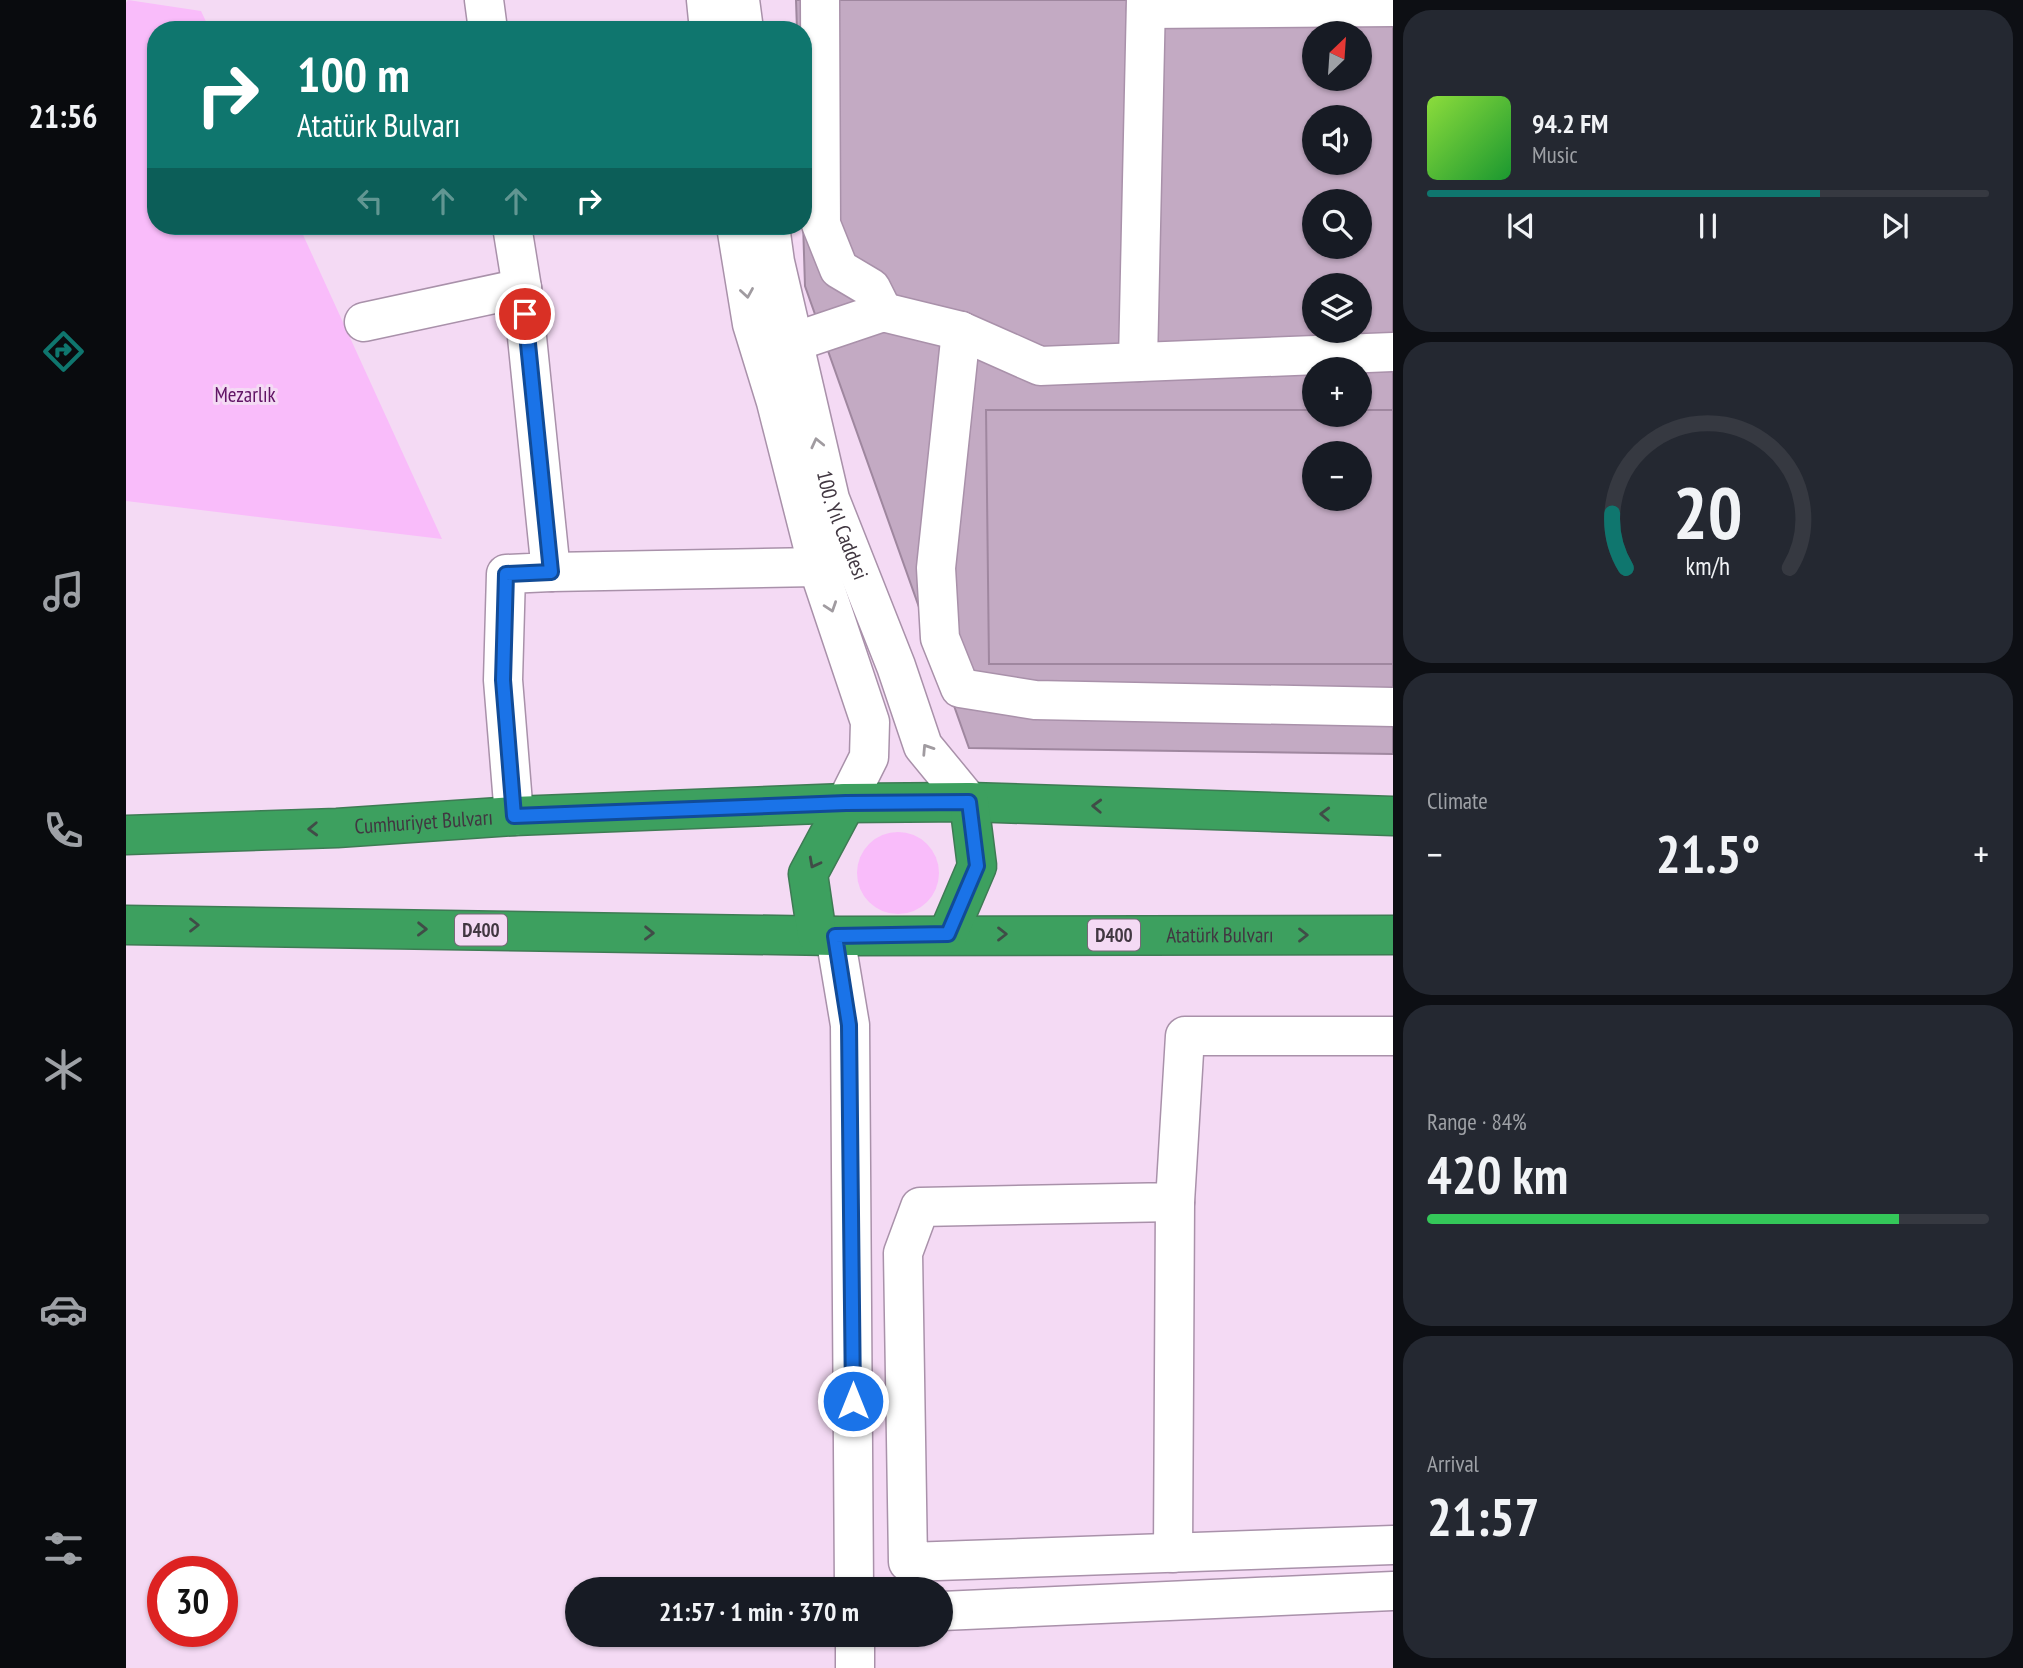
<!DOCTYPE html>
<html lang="en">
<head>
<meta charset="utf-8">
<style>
	body { margin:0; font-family:"PT Sans Narrow",sans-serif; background:#242831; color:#f1f3f6; height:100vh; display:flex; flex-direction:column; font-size:26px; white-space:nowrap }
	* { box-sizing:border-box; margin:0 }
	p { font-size:23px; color:#9ea1a6 }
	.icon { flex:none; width:38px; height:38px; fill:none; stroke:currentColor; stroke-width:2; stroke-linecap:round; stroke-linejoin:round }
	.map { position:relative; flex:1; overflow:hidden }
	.panel { display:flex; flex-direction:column; gap:10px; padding:10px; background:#0d0f14; width:630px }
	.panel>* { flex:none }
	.top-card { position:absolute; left:21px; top:21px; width:665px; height:214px; border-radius:28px; box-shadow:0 2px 5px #0004; background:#0f766e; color:#fff; overflow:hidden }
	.needle { width:46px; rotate:25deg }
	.fabs { position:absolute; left:1176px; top:21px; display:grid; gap:14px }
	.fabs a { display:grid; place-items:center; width:70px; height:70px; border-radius:50%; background:#171b24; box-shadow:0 2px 5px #0004; font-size:35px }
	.speed { position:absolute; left:21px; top:1556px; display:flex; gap:14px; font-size:35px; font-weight:700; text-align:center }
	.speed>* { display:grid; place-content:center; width:91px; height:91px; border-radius:50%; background:#171b24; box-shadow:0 2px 5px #0004; line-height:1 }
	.speed .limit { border:10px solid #d22; background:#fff; color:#111 }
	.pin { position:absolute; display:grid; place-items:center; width:60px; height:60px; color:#fff; margin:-30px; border:4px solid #fff; border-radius:50%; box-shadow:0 2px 7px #0007 }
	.me { position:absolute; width:77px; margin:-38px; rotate:0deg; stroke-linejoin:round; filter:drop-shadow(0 0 5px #0008) }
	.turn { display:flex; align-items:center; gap:24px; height:147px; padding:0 35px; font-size:32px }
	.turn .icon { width:91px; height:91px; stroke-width:2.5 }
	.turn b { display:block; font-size:49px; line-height:60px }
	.lanes { display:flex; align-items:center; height:66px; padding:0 35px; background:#0003; justify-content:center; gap:35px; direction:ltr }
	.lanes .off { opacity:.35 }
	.big { font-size:52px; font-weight:700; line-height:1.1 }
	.panel .card { flex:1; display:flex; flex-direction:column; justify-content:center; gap:10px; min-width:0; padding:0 24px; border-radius:28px; background:#242831 }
	.panel .dial { align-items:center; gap:0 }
	.dial svg { height:182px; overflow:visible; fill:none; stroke:#363941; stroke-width:7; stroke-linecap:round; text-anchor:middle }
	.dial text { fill:#f1f3f6; stroke:none }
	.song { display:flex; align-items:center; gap:21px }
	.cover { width:84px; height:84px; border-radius:10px; background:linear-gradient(135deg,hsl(90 70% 55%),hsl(130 70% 35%)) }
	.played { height:7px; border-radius:4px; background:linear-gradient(90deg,#0f766e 70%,#363941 70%) }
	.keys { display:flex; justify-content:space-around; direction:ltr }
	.heat { display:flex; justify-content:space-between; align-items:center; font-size:38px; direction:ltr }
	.charge { height:10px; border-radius:5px; background:linear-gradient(90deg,#34c759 84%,#363941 0) }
	.trip { position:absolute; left:439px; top:1577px; width:388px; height:70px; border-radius:35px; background:#171b24; box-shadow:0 2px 5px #0004; font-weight:700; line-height:70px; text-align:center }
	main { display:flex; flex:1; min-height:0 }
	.tab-bar { display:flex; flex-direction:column; width:126px; justify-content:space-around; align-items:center; background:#090b0e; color:#9ea1a6 }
	.tab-bar .icon { width:49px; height:49px }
	.tab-bar .on { color:#0f766e }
	.tab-bar b { font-size:32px; color:#f1f3f6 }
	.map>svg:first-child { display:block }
	.green { fill:#f9bcfa }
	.building { fill:#c3aac3; stroke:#9f879f; stroke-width:2; fill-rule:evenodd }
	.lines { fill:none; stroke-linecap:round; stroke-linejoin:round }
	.minor-casing { stroke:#a991aa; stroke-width:41 }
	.highway-casing { stroke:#3e7b54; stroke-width:41 }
	.minor { stroke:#fff; stroke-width:38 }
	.highway { stroke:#3da05f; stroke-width:38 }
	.oneway { stroke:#a09ba0 }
	.oneway2 { stroke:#404c47 }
	.route-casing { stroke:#114b97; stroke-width:18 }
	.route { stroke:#1a73e8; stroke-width:12 }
	.labels { text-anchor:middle; stroke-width:6; stroke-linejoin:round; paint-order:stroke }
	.shield { fill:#f4daf4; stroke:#776877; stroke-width:2 }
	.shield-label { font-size:19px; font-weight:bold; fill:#413741 }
	.park-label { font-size:21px; fill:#611465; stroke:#f4daf4 }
	.street-label { font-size:21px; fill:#413741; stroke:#f4daf4 }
</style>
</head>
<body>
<main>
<nav class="tab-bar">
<b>21:56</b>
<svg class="icon on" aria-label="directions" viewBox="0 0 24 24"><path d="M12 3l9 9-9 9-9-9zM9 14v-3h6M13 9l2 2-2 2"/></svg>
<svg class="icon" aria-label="music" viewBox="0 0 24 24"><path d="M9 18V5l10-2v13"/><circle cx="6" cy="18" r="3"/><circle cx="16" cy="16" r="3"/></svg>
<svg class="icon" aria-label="phone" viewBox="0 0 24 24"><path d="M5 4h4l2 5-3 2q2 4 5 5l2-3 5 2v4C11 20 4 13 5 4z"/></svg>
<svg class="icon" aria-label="climate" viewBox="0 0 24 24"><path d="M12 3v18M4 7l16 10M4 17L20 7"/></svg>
<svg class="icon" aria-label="car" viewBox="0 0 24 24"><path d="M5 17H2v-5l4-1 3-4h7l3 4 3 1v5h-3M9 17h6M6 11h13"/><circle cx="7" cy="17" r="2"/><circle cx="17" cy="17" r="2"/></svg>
<svg class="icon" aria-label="filters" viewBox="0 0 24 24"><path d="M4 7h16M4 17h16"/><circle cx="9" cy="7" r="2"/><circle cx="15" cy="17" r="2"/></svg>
</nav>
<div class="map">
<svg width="1267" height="1668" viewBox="0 0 1267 1668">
	<rect width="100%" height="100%" fill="#f4daf4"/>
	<!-- green -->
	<g class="green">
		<polygon points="2,0 75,11 84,30 30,30 30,226 173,226 316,539 0,501 0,3"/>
		<circle cx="772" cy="873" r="41"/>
	</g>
	<!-- building -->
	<g class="building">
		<path d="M670,0H1267V754L843,748L679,286L677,222V30H671ZM1188,33H1234V79H1188ZM1188,117H1234V163H1188ZM1188,201H1234V247H1188ZM1188,285H1234V331H1188ZM1188,369H1234V415H1188ZM1188,453H1234V499H1188Z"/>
		<path d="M860,410H1188V415H1234V410H1267V664H863ZM1188,453H1234V499H1188Z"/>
	</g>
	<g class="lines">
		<defs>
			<g id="minor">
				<polyline points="358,0 362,30"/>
				<polyline points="580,0 583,30"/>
				<polyline points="614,0 618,30"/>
				<polyline points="694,0 695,224 713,269 745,288 757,312"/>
				<polyline points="1020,9 1267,7"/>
				<polyline points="386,226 396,288 425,572 380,574 377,680 388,816"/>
				<polyline points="610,226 626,324 650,402 692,567 744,722 743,757 720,803"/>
				<path id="s1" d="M644,226L649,262L704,499L770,666L797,746L843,802"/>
				<polyline points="238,322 396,288"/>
				<polyline points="835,331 810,568 814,638 834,688 909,700 1267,707"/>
				<polyline points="668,342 757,312 835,331 914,366 1267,352"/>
				<polyline points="1012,362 1020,0"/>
				<polyline points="425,572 692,567"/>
				<polyline points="709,936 724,1025 728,1589"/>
				<polyline points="1267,1036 1059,1036 1049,1202 794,1207 777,1253 782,1562 1267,1545"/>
				<polyline points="1047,1553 1049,1202"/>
				<polyline points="816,1611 1267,1591"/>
				<polyline points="729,1634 729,1668"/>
			</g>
			<g id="highway">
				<path id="s2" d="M0,835L211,828L388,816L720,803L843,802L1267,816"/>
				<path id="s3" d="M0,925L709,936L1267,935"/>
				<polyline points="822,934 851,866 843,802"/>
				<polyline points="691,935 682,874 720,803"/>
			</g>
		</defs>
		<!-- minor casing -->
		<use href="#minor" class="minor-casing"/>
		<!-- highway casing -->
		<use href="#highway" class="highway-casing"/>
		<!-- minor -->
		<use href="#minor" class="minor"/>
		<!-- highway -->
		<use href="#highway" class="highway"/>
	</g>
	<!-- one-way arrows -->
	<defs><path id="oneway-chevron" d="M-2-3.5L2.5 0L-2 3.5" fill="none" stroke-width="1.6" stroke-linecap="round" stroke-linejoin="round" transform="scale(1.75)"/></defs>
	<g class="oneway">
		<use href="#oneway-chevron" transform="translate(621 293) rotate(81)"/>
		<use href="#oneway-chevron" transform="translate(691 443) rotate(-103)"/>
		<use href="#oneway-chevron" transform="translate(705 607) rotate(71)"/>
		<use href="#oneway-chevron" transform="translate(801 749) rotate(-123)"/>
	</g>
	<g class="oneway2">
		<use href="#oneway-chevron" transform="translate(971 806) rotate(-178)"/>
		<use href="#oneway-chevron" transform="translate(1199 814) rotate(-178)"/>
		<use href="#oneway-chevron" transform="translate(187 829) rotate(178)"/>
		<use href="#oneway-chevron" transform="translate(688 863) rotate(118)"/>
		<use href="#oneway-chevron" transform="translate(68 925)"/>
		<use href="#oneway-chevron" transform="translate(296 929) rotate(1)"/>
		<use href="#oneway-chevron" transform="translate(523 933) rotate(1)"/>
		<use href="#oneway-chevron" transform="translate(876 934)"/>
		<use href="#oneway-chevron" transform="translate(1177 935)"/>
	</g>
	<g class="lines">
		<defs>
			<polyline id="route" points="399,314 425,572 380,574 377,680 388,816 720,803 843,802 851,866 822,934 709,936 723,1025 727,1401"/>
		</defs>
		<!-- route casing -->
		<use href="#route" class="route-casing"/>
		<!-- route -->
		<use href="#route" class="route"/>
	</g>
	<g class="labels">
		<!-- shield labels -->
		<g class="shield">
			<rect x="329" y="914.5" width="52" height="31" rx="5"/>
			<rect x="962" y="919.5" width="52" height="31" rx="5"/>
		</g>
		<g class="shield-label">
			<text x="355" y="937">D400</text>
			<text x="988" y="942">D400</text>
		</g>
		<!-- park labels -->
		<g class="park-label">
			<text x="119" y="402">Mezarlık</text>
		</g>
		<!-- street labels -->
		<g class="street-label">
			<text dy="7" stroke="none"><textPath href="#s1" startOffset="308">100. Yıl Caddesi</textPath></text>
			<text dy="7" stroke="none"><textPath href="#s2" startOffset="298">Cumhuriyet Bulvarı</textPath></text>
			<text dy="7" stroke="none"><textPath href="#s3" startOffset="1094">Atatürk Bulvarı</textPath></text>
		</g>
	</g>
</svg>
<div class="fabs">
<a><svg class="needle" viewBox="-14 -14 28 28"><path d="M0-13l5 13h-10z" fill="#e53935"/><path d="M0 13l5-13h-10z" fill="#9ea1a6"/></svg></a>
<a><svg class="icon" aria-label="sound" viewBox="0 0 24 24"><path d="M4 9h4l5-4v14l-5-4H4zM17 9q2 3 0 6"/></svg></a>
<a><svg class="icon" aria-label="search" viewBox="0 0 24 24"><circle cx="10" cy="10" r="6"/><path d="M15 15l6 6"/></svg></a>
<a><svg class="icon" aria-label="layers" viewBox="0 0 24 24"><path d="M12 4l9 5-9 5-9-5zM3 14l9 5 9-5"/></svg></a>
<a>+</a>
<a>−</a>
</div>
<div class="speed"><div class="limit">30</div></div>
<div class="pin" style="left:399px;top:314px;background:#d93025"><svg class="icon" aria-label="arrive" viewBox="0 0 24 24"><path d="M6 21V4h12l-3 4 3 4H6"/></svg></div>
<svg class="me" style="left:727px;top:1401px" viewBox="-20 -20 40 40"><circle r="17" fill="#1a73e8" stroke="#fff" stroke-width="3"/><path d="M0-11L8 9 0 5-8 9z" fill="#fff"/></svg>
<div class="trip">21:57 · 1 min · 370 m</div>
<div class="top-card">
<div class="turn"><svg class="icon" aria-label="right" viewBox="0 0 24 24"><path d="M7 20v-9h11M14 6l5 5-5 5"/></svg><div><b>100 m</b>Atatürk Bulvarı</div></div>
<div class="lanes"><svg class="icon off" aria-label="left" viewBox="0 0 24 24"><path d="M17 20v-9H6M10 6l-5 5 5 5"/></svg><svg class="icon off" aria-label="ahead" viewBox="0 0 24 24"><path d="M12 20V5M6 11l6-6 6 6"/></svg><svg class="icon off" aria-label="ahead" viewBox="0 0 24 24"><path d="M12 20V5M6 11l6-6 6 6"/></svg><svg class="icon" aria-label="right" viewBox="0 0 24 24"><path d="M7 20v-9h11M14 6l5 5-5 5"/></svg></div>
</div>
</div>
<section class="panel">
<div class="card">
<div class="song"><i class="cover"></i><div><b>94.2 FM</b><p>Music</p></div></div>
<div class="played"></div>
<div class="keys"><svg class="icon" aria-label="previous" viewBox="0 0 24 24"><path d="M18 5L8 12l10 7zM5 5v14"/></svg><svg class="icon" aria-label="pause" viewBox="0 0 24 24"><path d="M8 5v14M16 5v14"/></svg><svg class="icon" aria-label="next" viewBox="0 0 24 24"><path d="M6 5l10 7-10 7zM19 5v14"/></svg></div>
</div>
<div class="card dial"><svg viewBox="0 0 100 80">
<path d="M14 69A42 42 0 1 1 86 69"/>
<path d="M14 69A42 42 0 0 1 8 45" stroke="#0f766e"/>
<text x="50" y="56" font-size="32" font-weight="700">20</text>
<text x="50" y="72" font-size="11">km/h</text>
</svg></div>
<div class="card"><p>Climate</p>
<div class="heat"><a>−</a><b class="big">21.5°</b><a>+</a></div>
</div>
<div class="card"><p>Range · 84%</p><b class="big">420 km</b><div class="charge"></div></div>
<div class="card"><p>Arrival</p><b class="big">21:57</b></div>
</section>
</main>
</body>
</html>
